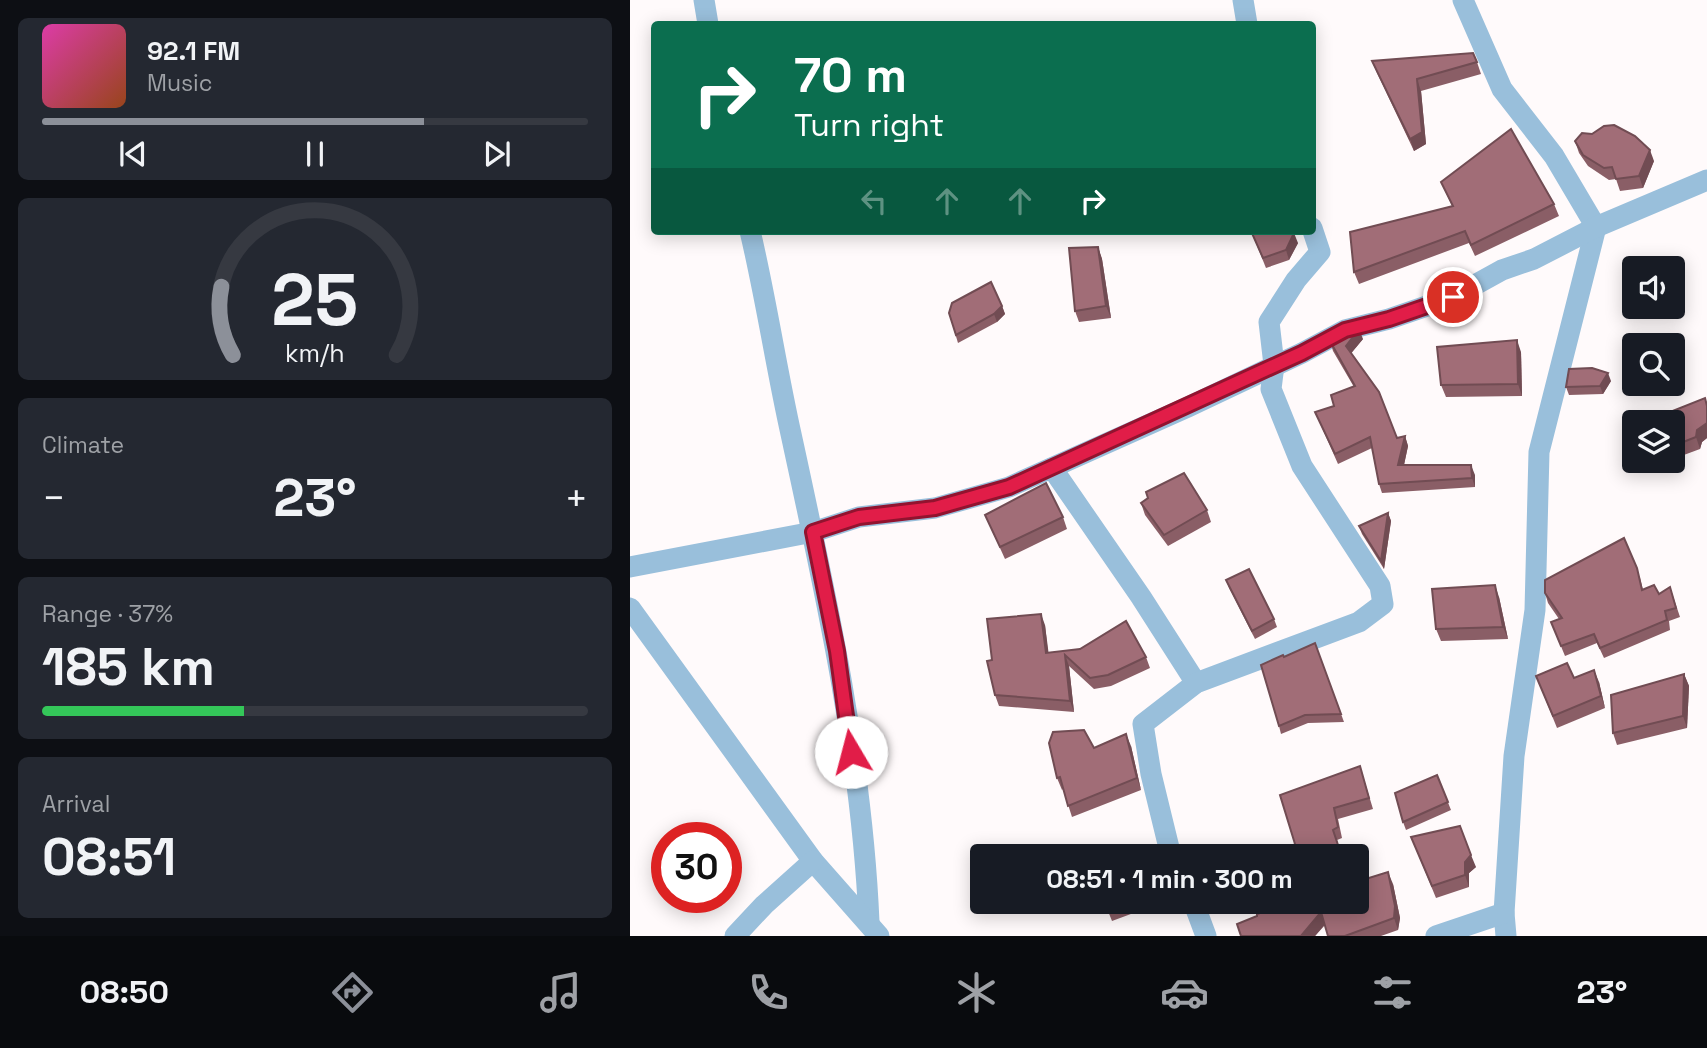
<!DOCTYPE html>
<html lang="en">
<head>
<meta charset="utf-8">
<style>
	body { margin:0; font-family:"Space Grotesk",sans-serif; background:#242831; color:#f1f3f6; height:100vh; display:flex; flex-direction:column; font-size:26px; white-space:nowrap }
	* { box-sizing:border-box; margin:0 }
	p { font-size:23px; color:#9ea1a6 }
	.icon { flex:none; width:38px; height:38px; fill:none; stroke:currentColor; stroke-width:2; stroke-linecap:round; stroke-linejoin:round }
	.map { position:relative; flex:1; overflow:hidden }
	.drawer { display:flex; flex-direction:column; gap:18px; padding:18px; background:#0d0f14; width:630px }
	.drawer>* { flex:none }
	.banner { position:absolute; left:21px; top:21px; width:665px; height:214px; border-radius:7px; box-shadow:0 4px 18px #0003; background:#0b6e4f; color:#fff; overflow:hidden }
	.tools { position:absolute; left:992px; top:256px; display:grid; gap:14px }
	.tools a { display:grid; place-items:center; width:63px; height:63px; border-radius:7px; background:#171b24; box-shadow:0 4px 18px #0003; font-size:35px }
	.speed { position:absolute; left:21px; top:822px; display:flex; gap:14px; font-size:35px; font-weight:700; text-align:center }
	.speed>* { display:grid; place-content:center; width:91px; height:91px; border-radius:50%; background:#171b24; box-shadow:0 4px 18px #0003; line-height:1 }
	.speed .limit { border:10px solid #d22; background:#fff; color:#111 }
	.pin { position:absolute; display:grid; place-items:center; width:60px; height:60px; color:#fff; margin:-30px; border:4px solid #fff; border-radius:50%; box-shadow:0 2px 7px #0007 }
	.me { position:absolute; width:77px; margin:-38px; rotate:352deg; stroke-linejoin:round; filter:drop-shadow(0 0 5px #0008) }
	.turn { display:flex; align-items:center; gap:24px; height:147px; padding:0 28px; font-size:32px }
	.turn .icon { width:91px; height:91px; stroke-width:2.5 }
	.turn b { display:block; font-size:49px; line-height:60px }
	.lanes { display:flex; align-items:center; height:66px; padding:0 28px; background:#0003; justify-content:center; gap:35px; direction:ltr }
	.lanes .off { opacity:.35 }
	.big { font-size:52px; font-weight:700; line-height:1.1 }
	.drawer .tile { flex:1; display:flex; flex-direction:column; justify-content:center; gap:10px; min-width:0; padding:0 24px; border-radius:10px; background:#242831 }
	.drawer .dial { align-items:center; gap:0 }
	.dial svg { height:182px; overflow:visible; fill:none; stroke:#363941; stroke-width:7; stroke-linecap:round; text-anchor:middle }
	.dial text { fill:#f1f3f6; stroke:none }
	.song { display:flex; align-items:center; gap:21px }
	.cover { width:84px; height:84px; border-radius:10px; background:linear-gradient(135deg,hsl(320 70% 55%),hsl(20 70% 35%)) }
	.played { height:7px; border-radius:4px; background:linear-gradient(90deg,#8c9099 70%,#363941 70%) }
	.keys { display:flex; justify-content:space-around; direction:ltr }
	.heat { display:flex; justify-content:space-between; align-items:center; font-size:38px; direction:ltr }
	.charge { height:10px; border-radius:5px; background:linear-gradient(90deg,#34c759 37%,#363941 0) }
	.trip { position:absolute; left:340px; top:844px; width:399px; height:70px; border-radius:7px; background:#171b24; box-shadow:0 4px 18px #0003; font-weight:700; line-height:70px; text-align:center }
	.dock { display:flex; height:112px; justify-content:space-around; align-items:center; background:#090b0e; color:#9ea1a6 }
	.dock .icon { width:49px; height:49px }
	.dock .current { color:#8c9099 }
	.dock b { font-size:32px; color:#f1f3f6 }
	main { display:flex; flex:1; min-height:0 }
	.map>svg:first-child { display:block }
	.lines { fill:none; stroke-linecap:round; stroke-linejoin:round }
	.minor { stroke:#99bfdb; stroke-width:21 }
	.wall { fill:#8a5e66 }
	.shaded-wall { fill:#714c53 }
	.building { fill:#a16d77; stroke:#714c53; stroke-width:2 }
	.route-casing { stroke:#92132f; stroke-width:18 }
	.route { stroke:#e11d48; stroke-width:12 }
</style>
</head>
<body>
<main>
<section class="drawer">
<div class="tile">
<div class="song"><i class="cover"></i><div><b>92.1 FM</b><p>Music</p></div></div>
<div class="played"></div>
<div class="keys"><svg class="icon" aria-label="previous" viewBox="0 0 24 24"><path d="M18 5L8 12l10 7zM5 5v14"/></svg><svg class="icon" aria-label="pause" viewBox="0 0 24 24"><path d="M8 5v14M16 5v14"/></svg><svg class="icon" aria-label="next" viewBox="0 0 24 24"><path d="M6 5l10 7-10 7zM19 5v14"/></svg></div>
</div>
<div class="tile dial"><svg viewBox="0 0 100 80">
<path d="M14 69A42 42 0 1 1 86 69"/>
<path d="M14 69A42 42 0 0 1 9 39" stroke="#8c9099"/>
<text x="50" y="56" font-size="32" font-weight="700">25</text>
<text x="50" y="72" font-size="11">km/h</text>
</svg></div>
<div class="tile"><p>Climate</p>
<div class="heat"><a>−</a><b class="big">23°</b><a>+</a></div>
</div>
<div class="tile"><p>Range · 37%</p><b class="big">185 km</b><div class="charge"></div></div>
<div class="tile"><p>Arrival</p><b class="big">08:51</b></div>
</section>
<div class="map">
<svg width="1077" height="936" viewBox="0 0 1077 936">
	<rect width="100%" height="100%" fill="#fffafb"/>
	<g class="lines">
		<!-- minor -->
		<g class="minor">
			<polyline points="74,0 78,24"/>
			<polyline points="613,0 617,24"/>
			<polyline points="833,0 872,89 924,156 966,227 909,452 905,610 884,756 874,913 876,936"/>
			<path d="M120,231C136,298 146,367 161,434C196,595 232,757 239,922"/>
			<polyline points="422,468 511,597 566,683"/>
			<polyline points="0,567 183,532 229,517 305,508 379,487 558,407 672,353 715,330 759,319 823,297 872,270 904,259 966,227 1077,180"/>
			<polyline points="0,608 183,861 249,936"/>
			<polyline points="541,856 521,774 513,724 566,683 729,622 753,604 750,586 672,466 641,389 644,365 639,322 666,280 690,252 682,228"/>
			<polyline points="563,901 576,936"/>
			<polyline points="105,936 134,905 183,861"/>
			<polyline points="806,936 874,913"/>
		</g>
	</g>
	<!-- wall -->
	<g class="wall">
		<polygon points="742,61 847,62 851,74 791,91 796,144 784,151 747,73"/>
		<polygon points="945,141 1024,161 1013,188 990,191 986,179 979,180 958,166 949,153"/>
		<polygon points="811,182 924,204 929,216 845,256 839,243 729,284 724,272 822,206"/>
		<polygon points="621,231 668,243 659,260 636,268"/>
		<polygon points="468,247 472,259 481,318 449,322 445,311"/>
		<polygon points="372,306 375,314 367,322 328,343 319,313"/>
		<polygon points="733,339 721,353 767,438 775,436 778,446 774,465 845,475 845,487 752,493 749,484 742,448 708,464 685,412 704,406 724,387 703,351 700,341"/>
		<polygon points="891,352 892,396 816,397 811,385"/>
		<polygon points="981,381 973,394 939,395 936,387"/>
		<polygon points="1051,381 1052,385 1032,392 1031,388"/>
		<polygon points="1075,398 1077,403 1077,438 1072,442 1070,449 1043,459 1043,422"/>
		<polygon points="511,503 577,510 581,522 538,546 515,515"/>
		<polygon points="758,513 761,521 754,569 732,534 729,526"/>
		<polygon points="355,515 433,517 437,529 375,559"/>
		<polygon points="1010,578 1013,590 1029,594 1040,587 1050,617 1039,621 1040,630 974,658 967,643 935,656 921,622 929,619 918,603 915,593"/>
		<polygon points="596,580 644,619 647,627 625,639 599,588"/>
		<polygon points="869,597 878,639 811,641 806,629"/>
		<polygon points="415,625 418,653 516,657 520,668 481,686 464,689 439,666 444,712 369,706 365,695 362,660"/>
		<polygon points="685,643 714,722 678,723 651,734 649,726"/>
		<polygon points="1054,674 1059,686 1057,728 987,745 983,733"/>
		<polygon points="906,676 944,678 969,682 975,708 927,728"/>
		<polygon points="501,746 511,790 442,817 433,789 432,790 427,778 464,748"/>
		<polygon points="730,766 743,809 708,819 712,838 707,840 665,844"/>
		<polygon points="807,775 821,810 776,830 773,822"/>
		<polygon points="781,837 846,867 839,873 839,887 806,898"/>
		<polygon points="763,884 770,918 768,930 751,936 698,936 695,925 685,936 611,936 627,916"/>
		<polygon points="474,901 536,901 482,921"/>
	</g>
	<!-- shaded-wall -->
	<g class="shaded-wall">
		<polygon points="787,79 791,91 796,144 784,151 780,139"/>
		<polygon points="1020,150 1024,161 1013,188 1009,176"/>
		<polygon points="664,233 668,243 659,260 656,250"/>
		<polygon points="468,247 472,259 481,318 476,306"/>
		<polygon points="372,306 375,314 367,322 364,314"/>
		<polygon points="729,329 733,339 719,356 716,346"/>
		<polygon points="887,340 891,352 892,396 888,384"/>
		<polygon points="978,373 981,381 973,394 970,386"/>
		<polygon points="1077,423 1077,438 1072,442 1070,449 1066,437 1067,430"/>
		<polygon points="775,436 778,446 772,474 768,465"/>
		<polygon points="1010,460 1021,460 1012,466"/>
		<polygon points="841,465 845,475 845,487 842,478"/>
		<polygon points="758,513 761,521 754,569 751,561"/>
		<polygon points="865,585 869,597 878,639 873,627"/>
		<polygon points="411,614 415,625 420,664 416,653"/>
		<polygon points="435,655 439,666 444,712 440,701"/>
		<polygon points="964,670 969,682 975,708 971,696"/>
		<polygon points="1054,674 1059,686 1057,728 1053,716"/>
		<polygon points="496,734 501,746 511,790 507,778"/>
		<polygon points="703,830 707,840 711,856 707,856"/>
		<polygon points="841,855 846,867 839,873 839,887 835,875 835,862"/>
		<polygon points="758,872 763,884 770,918 768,930 764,918"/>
		<polygon points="691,912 695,924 685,936 671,936"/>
	</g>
	<!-- building -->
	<g class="building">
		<polygon points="843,53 847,62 787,79 792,132 780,139 742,61"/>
		<polygon points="984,125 1005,136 1020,150 1009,176 986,179 982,167 974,168 953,155 945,141 952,133 962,134 974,126"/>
		<polygon points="881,129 924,204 841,245 835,231 724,272 720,232 823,206 811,182"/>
		<polygon points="621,231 663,231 664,233 656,250 633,258"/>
		<polygon points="468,247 476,306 445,311 439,248"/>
		<polygon points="361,282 372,306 364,314 326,335 319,313 322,303"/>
		<polygon points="729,329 716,346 749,392 767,438 775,436 768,465 841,465 842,478 749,484 740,437 705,454 685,412 704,406 701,395 725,386 700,341 716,333"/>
		<polygon points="887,340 888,384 811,385 807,347"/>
		<polygon points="1043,364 1051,381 1031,388 1030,383 1043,383"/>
		<polygon points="962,368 978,373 970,386 936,387 939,369"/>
		<polygon points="1075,398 1077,406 1077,423 1067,430 1066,437 1043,446 1043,422 1015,422"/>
		<polygon points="1004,426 1004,445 998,428"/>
		<polygon points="554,473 577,510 534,535 511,503 518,498 516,492"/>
		<polygon points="416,483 433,517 370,547 355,515"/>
		<polygon points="758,513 751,561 729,526"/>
		<polygon points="994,538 1007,568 1012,590 1024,585 1029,594 1040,587 1046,608 1035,611 1037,620 970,648 964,634 931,646 921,622 932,618 915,593 915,580"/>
		<polygon points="619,569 644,619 622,631 596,580"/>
		<polygon points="865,585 873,627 806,629 802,589"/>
		<polygon points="411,614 416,653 450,649 496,621 516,657 478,675 460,678 435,655 440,701 365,695 357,661 362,660 357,619"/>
		<polygon points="685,643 711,714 675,715 649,726 631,665 653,655 654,657"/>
		<polygon points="937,663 944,678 964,670 971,696 923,716 906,676"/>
		<polygon points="1054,674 1053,716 983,733 981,695"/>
		<polygon points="454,730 464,748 496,734 507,778 438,806 430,777 427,778 419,743 423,732"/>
		<polygon points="730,766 739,798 704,808 708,827 703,830 709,848 707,856 649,856 665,844 650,795"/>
		<polygon points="807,775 818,802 773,822 765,793"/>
		<polygon points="830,826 841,855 835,862 835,875 802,886 781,837"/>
		<polygon points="522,851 524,856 507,856"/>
		<polygon points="758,872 765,906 764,918 715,936 698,936 691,912 671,936 611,936 607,924 627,916 627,914 667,901 726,901 726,882"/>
		<polygon points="474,901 500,901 477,909"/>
	</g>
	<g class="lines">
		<defs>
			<polyline id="route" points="221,752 207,651 183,532 229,517 305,508 379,487 672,353 715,330 759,319 823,297"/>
		</defs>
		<!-- route casing -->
		<use href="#route" class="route-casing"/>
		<!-- route -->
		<use href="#route" class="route"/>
	</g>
</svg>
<div class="tools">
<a><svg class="icon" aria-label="sound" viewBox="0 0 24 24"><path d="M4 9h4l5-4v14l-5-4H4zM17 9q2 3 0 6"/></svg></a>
<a><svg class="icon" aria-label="search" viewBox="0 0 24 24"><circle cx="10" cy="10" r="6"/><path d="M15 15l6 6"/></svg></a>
<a><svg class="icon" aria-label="layers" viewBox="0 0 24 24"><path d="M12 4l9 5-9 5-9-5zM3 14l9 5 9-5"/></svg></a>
</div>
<div class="speed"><div class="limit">30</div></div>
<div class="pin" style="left:823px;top:297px;background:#d93025"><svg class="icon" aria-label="arrive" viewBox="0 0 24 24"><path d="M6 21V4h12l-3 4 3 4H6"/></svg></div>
<svg class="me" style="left:221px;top:752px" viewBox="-20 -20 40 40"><circle r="19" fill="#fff"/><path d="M0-13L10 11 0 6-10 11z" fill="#e11d48"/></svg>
<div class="trip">08:51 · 1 min · 300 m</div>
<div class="banner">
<div class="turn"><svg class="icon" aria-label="right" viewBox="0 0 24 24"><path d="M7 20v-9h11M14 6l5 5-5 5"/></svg><div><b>70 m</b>Turn right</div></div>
<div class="lanes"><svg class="icon off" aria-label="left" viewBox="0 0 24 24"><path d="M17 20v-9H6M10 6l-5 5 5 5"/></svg><svg class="icon off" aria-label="ahead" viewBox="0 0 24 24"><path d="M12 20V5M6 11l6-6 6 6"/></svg><svg class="icon off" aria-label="ahead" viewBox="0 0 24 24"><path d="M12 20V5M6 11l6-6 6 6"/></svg><svg class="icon" aria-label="right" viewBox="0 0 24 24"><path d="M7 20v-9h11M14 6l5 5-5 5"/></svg></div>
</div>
</div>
</main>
<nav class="dock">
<b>08:50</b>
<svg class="icon current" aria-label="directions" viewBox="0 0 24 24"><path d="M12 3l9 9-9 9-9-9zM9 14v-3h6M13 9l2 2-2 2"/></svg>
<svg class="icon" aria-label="music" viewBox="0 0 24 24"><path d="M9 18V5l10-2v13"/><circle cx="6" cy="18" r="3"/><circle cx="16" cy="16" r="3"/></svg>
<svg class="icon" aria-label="phone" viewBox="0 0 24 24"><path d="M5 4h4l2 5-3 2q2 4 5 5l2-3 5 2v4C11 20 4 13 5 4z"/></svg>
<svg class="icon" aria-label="climate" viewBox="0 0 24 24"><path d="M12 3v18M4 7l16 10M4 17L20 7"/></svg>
<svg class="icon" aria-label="car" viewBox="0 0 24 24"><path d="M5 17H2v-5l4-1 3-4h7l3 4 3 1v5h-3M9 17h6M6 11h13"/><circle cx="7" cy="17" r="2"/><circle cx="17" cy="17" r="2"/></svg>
<svg class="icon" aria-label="filters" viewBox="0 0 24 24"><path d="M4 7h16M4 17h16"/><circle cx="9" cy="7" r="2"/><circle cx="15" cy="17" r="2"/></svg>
<b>23°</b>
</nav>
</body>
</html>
